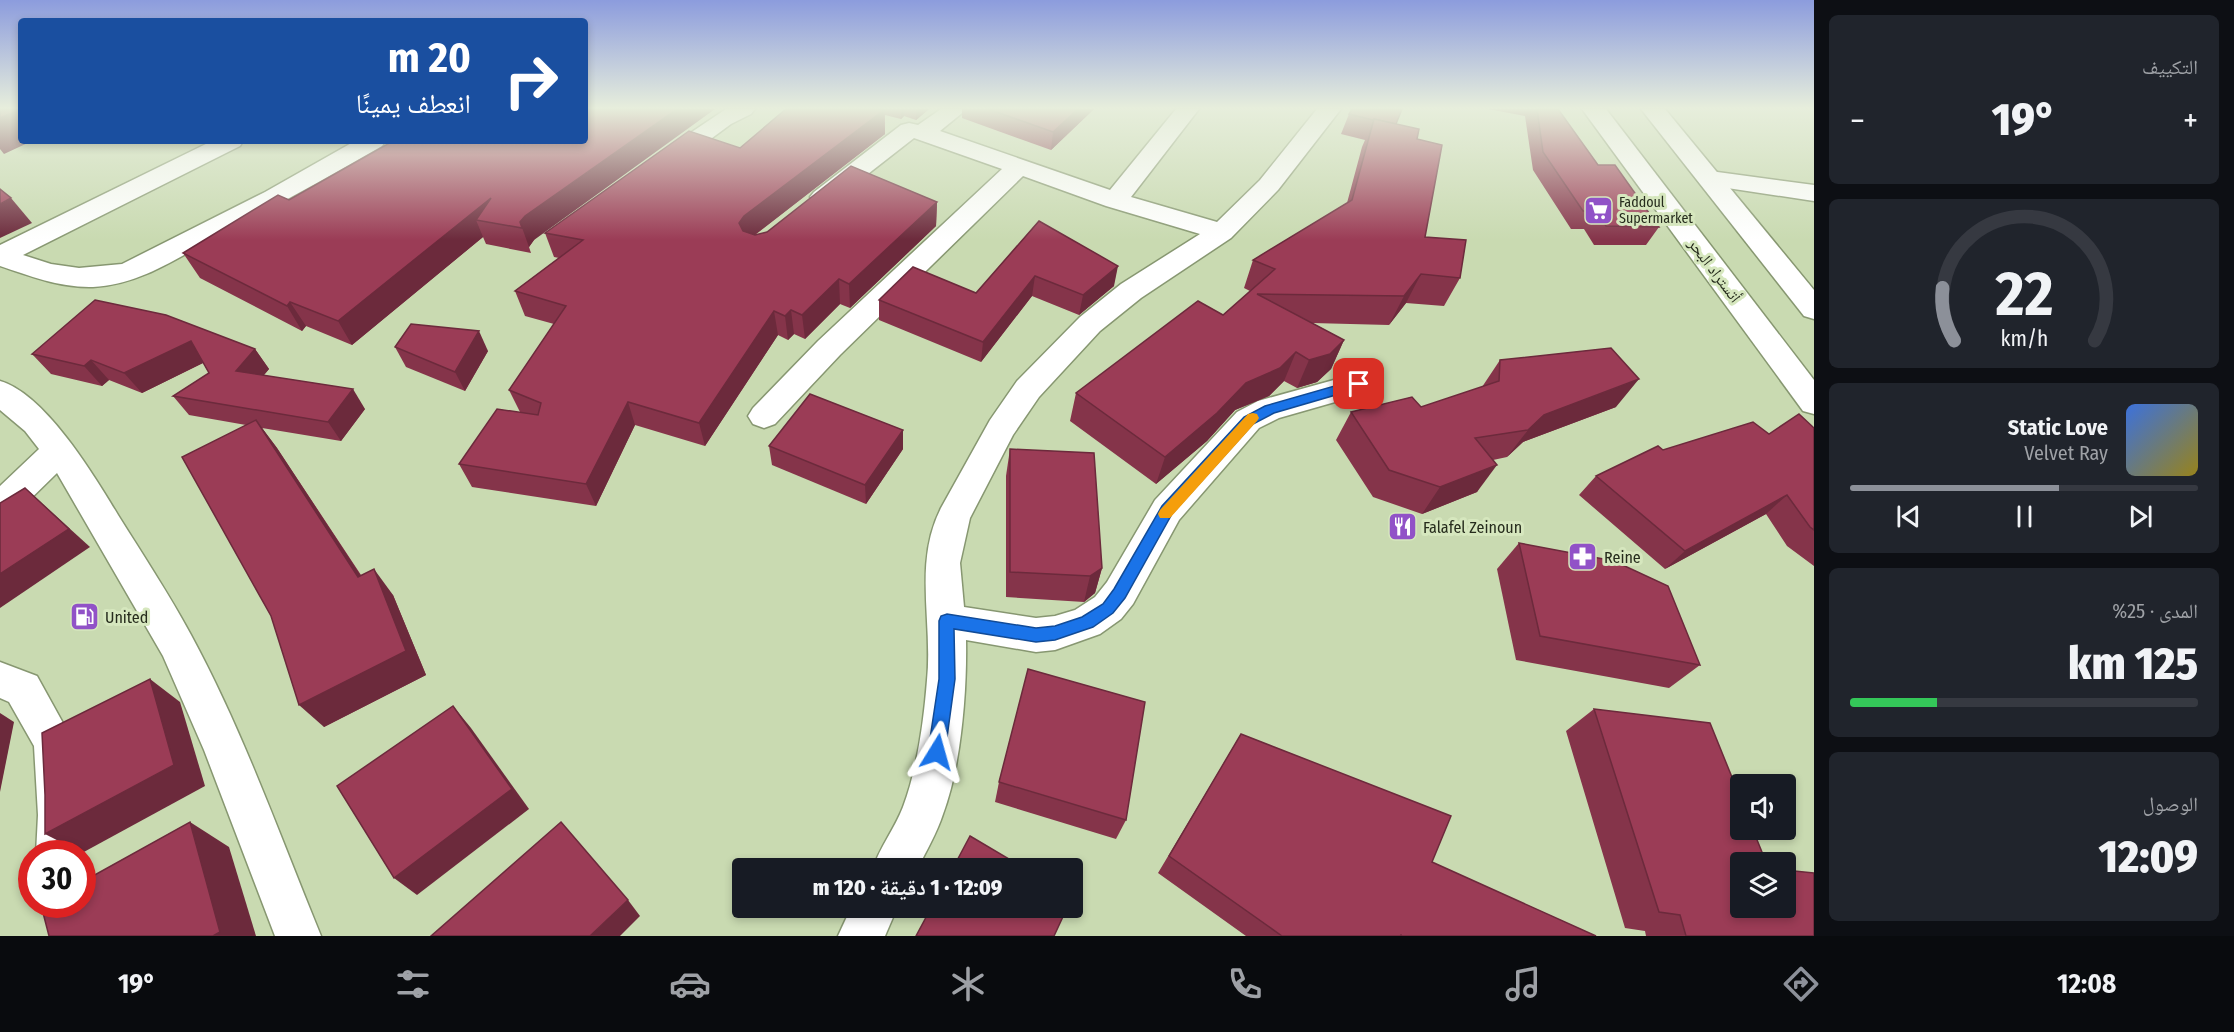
<!DOCTYPE html>
<html lang="ar">
<head>
<meta charset="utf-8">
<style>
	body { margin:0; font-family:"Fira Sans Condensed","Noto Naskh Arabic",sans-serif; background:#20242c; color:#f1f3f6; direction:rtl; height:100vh; display:flex; flex-direction:column; font-size:22px; white-space:nowrap }
	* { box-sizing:border-box; margin:0 }
	p { font-size:20px; color:#9ea1a6 }
	.icon { flex:none; width:33px; height:33px; fill:none; stroke:currentColor; stroke-width:2; stroke-linecap:round; stroke-linejoin:round }
	.map { position:relative; flex:1; overflow:hidden; direction:ltr }
	.sheet { display:flex; flex-direction:column; gap:15px; padding:15px; background:#0d0f14; width:420px }
	.sheet>* { flex:none }
	.top-card { position:absolute; left:18px; top:18px; width:570px; height:126px; border-radius:6px; box-shadow:0 3px 9px #0003; direction:rtl; background:#1a4fa0; color:#fff; overflow:hidden }
	.tools { position:absolute; left:1730px; top:774px; display:grid; gap:12px }
	.tools a { display:grid; place-items:center; width:66px; height:66px; border-radius:6px; background:#171b24; box-shadow:0 3px 9px #0003; font-size:30px }
	.speed { position:absolute; left:18px; top:840px; display:flex; gap:12px; font-size:30px; font-weight:700; text-align:center }
	.speed>* { display:grid; place-content:center; width:78px; height:78px; border-radius:50%; background:#171b24; box-shadow:0 3px 9px #0003; line-height:1 }
	.speed .limit { border:9px solid #d22; background:#fff; color:#111 }
	.pin { position:absolute; display:grid; place-items:center; width:51px; height:51px; color:#fff; margin:-26px; border-radius:12px; box-shadow:0 3px 9px #0006 }
	.me { position:absolute; width:66px; margin:-33px; rotate:8deg; stroke-linejoin:round; filter:drop-shadow(0 0 4px #0008) }
	.turn { display:flex; align-items:center; gap:21px; height:126px; padding:0 18px; font-size:27px }
	.turn .icon { width:78px; height:78px; stroke-width:2.5 }
	.turn b { display:block; font-size:42px; line-height:51px }
	.big { font-size:45px; font-weight:800; line-height:1.1 }
	.sheet .card { flex:1; display:flex; flex-direction:column; justify-content:center; gap:9px; min-width:0; padding:0 21px; border-radius:9px; background:#20242c }
	.sheet .dial { align-items:center; gap:0 }
	.dial svg { height:156px; overflow:visible; fill:none; stroke:#363941; stroke-width:7; stroke-linecap:round; text-anchor:middle }
	.dial text { fill:#f1f3f6; stroke:none }
	.song { display:flex; align-items:center; gap:18px }
	.cover { width:72px; height:72px; border-radius:9px; background:linear-gradient(135deg,hsl(220 70% 55%),hsl(50 70% 35%)) }
	.played { height:6px; border-radius:3px; background:linear-gradient(90deg,#8c9099 60%,#363941 60%) }
	.keys { display:flex; justify-content:space-around; direction:ltr }
	.heat { display:flex; justify-content:space-between; align-items:center; font-size:33px; direction:ltr }
	.charge { height:9px; border-radius:4px; background:linear-gradient(90deg,#34c759 25%,#363941 0) }
	.trip { position:absolute; left:732px; top:858px; width:351px; height:60px; border-radius:6px; background:#171b24; box-shadow:0 3px 9px #0003; font-weight:800; line-height:60px; text-align:center; direction:rtl }
	.menu { display:flex; height:96px; justify-content:space-around; align-items:center; background:#090b0e; color:#9ea1a6 }
	.menu .icon { width:42px; height:42px }
	.menu .active { color:#8c9099 }
	.menu b { font-size:27px; color:#f1f3f6 }
	main { display:flex; flex:1; min-height:0 }
	.map>svg:first-child { display:block }
	.lines { fill:none; stroke-linecap:round; stroke-linejoin:round }
	.minor-casing { stroke:#879771; stroke-width:3 }
	.highway-casing { stroke:#879771; stroke-width:3 }
	.minor { fill:#fff; fill-rule:evenodd }
	.highway { fill:#fff; fill-rule:evenodd }
	.wall { fill:#85344a }
	.shaded-wall { fill:#6c2a3c }
	.building { fill:#9b3c56; stroke:#6c2a3c; stroke-width:1.5 }
	.route { fill:#1a73e8; stroke:#114b97; stroke-width:1.5 }
	.slow { fill:#f59e0b }
	.labels { text-anchor:middle; stroke-width:6; stroke-linejoin:round; paint-order:stroke }
	.far-poi-label { font-size:14px; fill:#262c1d; stroke:#d6e7be; text-anchor:start }
	.street-label { font-size:16px; fill:#262c1d; stroke:#d6e7be }
	.poi-label { font-size:16px; fill:#262c1d; stroke:#d6e7be; text-anchor:start }
</style>
</head>
<body>
<main>
<section class="sheet">
<div class="card"><p>التكييف</p>
<div class="heat"><a>−</a><b class="big">19°</b><a>+</a></div>
</div>
<div class="card dial"><svg viewBox="0 0 100 80">
<path d="M14 69A42 42 0 1 1 86 69"/>
<path d="M14 69A42 42 0 0 1 8 42" stroke="#8c9099"/>
<text x="50" y="56" font-size="32" font-weight="700">22</text>
<text x="50" y="72" font-size="11">km/h</text>
</svg></div>
<div class="card">
<div class="song"><i class="cover"></i><div><b>Static Love</b><p>Velvet Ray</p></div></div>
<div class="played"></div>
<div class="keys"><svg class="icon" aria-label="previous" viewBox="0 0 24 24"><path d="M18 5L8 12l10 7zM5 5v14"/></svg><svg class="icon" aria-label="pause" viewBox="0 0 24 24"><path d="M8 5v14M16 5v14"/></svg><svg class="icon" aria-label="next" viewBox="0 0 24 24"><path d="M6 5l10 7-10 7zM19 5v14"/></svg></div>
</div>
<div class="card"><p>المدى · 25%</p><b class="big">125 km</b><div class="charge"></div></div>
<div class="card"><p>الوصول</p><b class="big">12:09</b></div>
</section>
<div class="map">
<svg width="1814" height="936" viewBox="0 0 1814 936">
	<rect width="100%" height="100%" fill="#c9dab1"/>
	<g class="lines">
		<defs>
			<g id="minor">
				<polygon points="726,109 755,109 751,114 731,124 674,166 665,168 656,166 653,161 656,156"/>
				<path d="M941,109H967L940,131L1110,190L1176,109H1199L1131,197L1217,222L1260,180L1317,109H1341L1278,190L1231,238L1141,298L1100,331L1039,397L1013,435L970,518L960,563L964,607L1036,618L1055,616L1075,610L1095,597L1107,582L1155,500L1237,412L1258,401L1359,373L1370,376L1374,384L1370,392L1279,418L1259,428L1179,520L1133,604L1121,619L1100,634L1055,650L1036,652L966,640C967,692 961,766 943,814C937,833 926,851 918,868H873C880,847 895,828 903,807C917,770 924,719 927,680C933,622 913,563 941,508L990,420L1017,381L1080,317L1121,284L1200,234L1106,206L1023,176L840,355L775,424L764,428L753,424L748,416L753,408L818,341L1002,169L914,138L832,202L823,205L814,202L810,197L814,192L901,125L909,123L918,125Z"/>
				<path d="M212,141H243L240,146L23,255L51,264L79,268L122,264L265,192L355,141H385L382,146C326,178 271,209 214,238C176,259 138,285 93,287C61,288 30,276 0,266V245Z"/>
				<polygon points="1710,171 1814,185 1814,201 1701,184 1697,179 1701,174"/>
				<path d="M0,381C45,394 94,475 118,515C143,555 169,594 191,635C243,731 280,836 321,936H275L204,750L163,656L57,473L12,517L0,521V486L39,449L25,431L0,410Z"/>
				<polygon points="0,662 37,676 74,743 80,815 80,854 36,854 38,815 34,746 9,702 0,698"/>
				<polygon points="851,908 897,908 885,936 838,936"/>
			</g>
			<g id="highway">
				<polygon points="1582,109 1606,109 1814,380 1814,414 1803,411"/>
				<polygon points="1641,109 1665,109 1814,290 1814,319 1804,316"/>
			</g>
		</defs>
		<!-- minor casing -->
		<use href="#minor" class="minor-casing"/>
		<!-- highway casing -->
		<use href="#highway" class="highway-casing"/>
		<!-- minor -->
		<use href="#minor" class="minor"/>
		<!-- highway -->
		<use href="#highway" class="highway"/>
	</g>
	<!-- wall -->
	<g class="wall">
		<polygon points="786,109 929,109 916,120 904,116 901,119 885,115 885,134 755,235 937,202 936,226 850,308 840,304 805,339 794,334 788,340 778,335 705,446 635,425 596,506 472,487 459,464 520,412 509,390 554,324 525,316 515,291 559,258 554,257 545,233 740,148"/>
		<polygon points="962,109 1094,109 1051,150 962,118"/>
		<polygon points="1488,109 1558,109 1598,165 1659,227 1646,245 1594,245 1584,229 1571,229 1533,170 1525,116"/>
		<polygon points="1349,114 1396,124 1417,139 1425,237 1460,278 1444,306 1406,303 1389,325 1312,323 1344,340 1331,369 1317,382 1297,388 1284,381 1269,396 1235,410 1207,441 1156,484 1070,421 1076,393 1223,315 1250,291 1244,288 1253,260 1347,203 1362,147 1365,140 1341,134"/>
		<polygon points="585,141 534,240 529,247 531,253 486,244 483,237 352,345 306,326 302,331 200,278 183,253 289,200"/>
		<polygon points="1039,221 1114,286 1079,315 1032,296 981,362 879,320 879,300 976,293"/>
		<polygon points="395,347 488,351 465,391 406,367"/>
		<polygon points="255,349 269,369 264,375 365,409 341,441 262,428 277,448 361,575 393,595 426,675 324,727 246,425 189,415 173,396 209,373 203,363 142,393 109,380 102,386 51,374 32,354"/>
		<polygon points="1500,360 1616,407 1523,442 1507,457 1493,460 1477,492 1422,514 1373,497 1336,440 1351,412 1421,407 1482,387"/>
		<polygon points="1814,428 1814,566 1787,546 1766,514 1665,569 1579,495 1596,476 1663,450"/>
		<polygon points="769,446 903,449 866,504 772,465"/>
		<polygon points="1010,449 1102,568 1095,593 1084,602 1006,597 1006,476"/>
		<polygon points="1519,543 1700,665 1669,688 1516,660 1497,569"/>
		<polygon points="1594,709 1740,908 1814,936 1646,936 1645,931 1625,928 1566,731"/>
		<polygon points="1241,734 1432,862 1596,936 1246,936 1158,873"/>
		<polygon points="999,782 1126,820 1116,839 995,802"/>
	</g>
	<!-- shaded-wall -->
	<g class="shaded-wall">
		<polygon points="21,109 21,141 32,141 4,154 0,149 0,118"/>
		<polygon points="677,109 715,109 534,240 529,247 520,222 525,216"/>
		<polygon points="901,109 904,109 904,116 901,119"/>
		<polygon points="916,109 929,109 916,120"/>
		<polygon points="1078,109 1094,109 1051,150 1053,132"/>
		<polygon points="884,110 885,134 748,240 739,223 744,216"/>
		<polygon points="11,198 32,223 0,238 0,204"/>
		<polygon points="491,198 476,220 483,237 352,345 338,321"/>
		<polygon points="937,202 936,226 850,308 849,284"/>
		<polygon points="1118,266 1114,286 1079,315 1083,295"/>
		<polygon points="1421,274 1406,303 1389,325 1404,296"/>
		<polygon points="1035,276 1032,296 981,362 983,342"/>
		<polygon points="839,279 840,304 805,339 802,315"/>
		<polygon points="290,302 306,326 302,331 287,306"/>
		<polygon points="791,310 794,334 788,340 785,316"/>
		<polygon points="774,311 778,335 705,446 699,423"/>
		<polygon points="479,331 488,351 465,391 455,372"/>
		<polygon points="1344,340 1331,369 1317,382 1297,388 1309,360"/>
		<polygon points="191,341 207,361 142,393 124,373"/>
		<polygon points="255,349 269,369 251,390 236,371"/>
		<polygon points="1296,352 1284,381 1269,396 1235,410 1207,441 1156,484 1165,457 1246,383"/>
		<polygon points="91,360 109,380 102,386 84,366"/>
		<polygon points="1639,379 1616,407 1523,442 1507,457 1528,430 1544,415"/>
		<polygon points="353,389 365,409 341,441 328,422"/>
		<polygon points="628,402 635,425 596,506 586,484"/>
		<polygon points="256,420 277,448 378,602 358,577"/>
		<polygon points="903,430 903,449 866,504 865,485"/>
		<polygon points="1497,465 1477,492 1422,514 1440,487"/>
		<polygon points="25,488 90,547 0,608 0,574"/>
		<polygon points="1787,495 1766,514 1665,569 1685,551"/>
		<polygon points="1102,568 1095,593 1084,602 1090,576"/>
		<polygon points="374,569 393,595 426,675 324,727 299,705"/>
		<polygon points="150,679 180,702 205,786 82,853 45,834"/>
		<polygon points="453,706 471,728 529,809 417,895 394,878"/>
		<polygon points="0,713 14,722 0,792"/>
		<polygon points="190,822 229,847 256,936 213,936"/>
		<polygon points="628,900 640,916 620,936 590,936"/>
	</g>
	<!-- building -->
	<g class="building">
		<polygon points="0,109 21,109 0,118"/>
		<polygon points="585,109 677,109 525,216 520,222 522,228 476,220 491,198 338,321 290,302 287,306 183,253 278,195 289,200 393,141 585,141"/>
		<polygon points="786,109 878,109 884,110 744,216 739,223 743,231 755,235 767,232 851,166 937,202 849,284 839,279 802,315 791,310 785,316 774,311 699,423 628,402 586,484 459,464 497,409 538,415 541,403 509,390 566,306 515,291 583,240 545,233 689,131 740,148"/>
		<polygon points="988,109 1078,109 1053,132"/>
		<polygon points="1352,109 1402,109 1396,124 1374,119 1373,120 1349,114"/>
		<polygon points="1537,109 1558,109 1598,165 1615,165 1659,227 1606,226 1596,211 1583,211 1543,152"/>
		<polygon points="1374,119 1419,129 1417,139 1442,145 1425,237 1466,240 1460,278 1421,274 1404,296 1257,294 1344,340 1330,354 1309,360 1296,352 1280,368 1246,383 1217,413 1165,457 1076,393 1198,301 1223,315 1275,269 1253,260 1352,200"/>
		<polygon points="0,189 11,198 0,204"/>
		<polygon points="1039,221 1118,266 1083,295 1035,276 983,342 879,300 913,267 976,293"/>
		<polygon points="95,300 166,315 255,349 236,371 353,389 328,422 173,396 209,373 191,341 124,373 91,360 84,366 32,354"/>
		<polygon points="411,324 479,331 455,372 395,347"/>
		<polygon points="1611,348 1639,379 1544,415 1528,430 1475,438 1497,465 1440,487 1389,470 1351,412 1412,397 1421,407 1499,381 1500,360"/>
		<polygon points="810,394 903,430 865,485 769,446"/>
		<polygon points="1799,414 1814,428 1814,530 1810,527 1787,495 1685,551 1596,476 1658,446 1663,450 1753,422 1769,434"/>
		<polygon points="256,420 358,577 374,569 406,651 299,705 271,616 182,457"/>
		<polygon points="1010,449 1094,453 1102,568 1090,576 1010,572"/>
		<polygon points="25,488 69,529 0,574 0,503"/>
		<polygon points="1519,543 1614,561 1668,586 1700,665 1540,636"/>
		<polygon points="1028,669 1145,702 1126,820 999,782"/>
		<polygon points="150,679 174,765 45,834 45,795 42,733"/>
		<polygon points="453,706 512,789 394,878 337,786"/>
		<polygon points="1594,709 1710,723 1740,797 1740,830 1753,830 1766,862 1740,862 1740,908 1785,908 1785,870 1814,873 1814,936 1686,936 1680,915 1659,912"/>
		<polygon points="1241,734 1451,816 1432,862 1596,936 1402,936 1401,935 1400,936 1282,936 1169,856"/>
		<polygon points="190,822 220,932 213,936 49,936 41,905 82,904 82,882"/>
		<polygon points="561,822 628,900 590,936 431,936"/>
		<polygon points="970,836 1024,868 953,868"/>
		<polygon points="931,908 1067,908 1054,936 916,936"/>
	</g>
	<!-- sky -->
	<linearGradient id="sky" x2="0" y2="1"><stop stop-color="#8c9cdd"/><stop offset="0.45" stop-color="#e7eedc"/><stop offset="1" stop-color="#e7eedc" stop-opacity="0"/></linearGradient>
	<rect width="1814" height="240" fill="url(#sky)"/>
	<!-- route -->
	<polygon class="route" points="1359,379 1363,381 1365,384 1363,387 1274,413 1253,424 1172,514 1125,598 1113,613 1093,627 1055,640 1036,642 954,629 955,679 945,752 943,757 937,760 931,757 928,752 939,679 939,621 941,616 947,614 1036,628 1055,626 1082,617 1103,604 1114,589 1162,506 1244,417 1265,406"/>
	<!-- slow -->
	<polygon class="slow" points="1253,413 1257,414 1259,418 1257,421 1170,518 1160,518 1158,514 1160,510 1248,414"/>
	<!-- icons -->
	<defs>
		<symbol id="supermarket-square" viewBox="-11 -11 22 22"><rect x="-9" y="-9" width="18" height="18" rx="4" fill="#9152c7" stroke="#d6e7be"/><path d="M-6-5.5h2.5l.6 2H6L4.5 2H-2.5L-4.4-4H-6ZM-1.5 3.2a1.3 1.3 0 1 0 .1 0ZM3 3.2a1.3 1.3 0 1 0 .1 0Z" fill="#fff"/></symbol>
		<symbol id="restaurant-square" viewBox="-11 -11 22 22"><rect x="-9" y="-9" width="18" height="18" rx="4" fill="#9152c7" stroke="#d6e7be"/><path d="M-5-6h1v4h1v-4h1v4h1v-4h1v5L-1.5 .5V6h-2V.5L-5-1ZM5-6V6H3V1.5H1.5Q1.5-4 5-6Z" fill="#fff"/></symbol>
		<symbol id="pharmacy-square" viewBox="-11 -11 22 22"><rect x="-9" y="-9" width="18" height="18" rx="4" fill="#9152c7" stroke="#d6e7be"/><path d="M-2-6h4v4h4v4h-4v4h-4v-4h-4v-4h4Z" fill="#fff"/></symbol>
		<symbol id="fuel-square" viewBox="-11 -11 22 22"><rect x="-9" y="-9" width="18" height="18" rx="4" fill="#9152c7" stroke="#d6e7be"/><path d="M-5.5-6h7V0h2V4h1.3V-2.5L3-4.5l.8-.8L6-3V5H2.5V1h-1V6h-7ZM-4.2-4.7v3.2H.2V-4.7Z" fill="#fff"/></symbol>
	</defs>
	<g fill-rule="evenodd">
		<use href="#supermarket-square" x="1582" y="194" width="33" height="33"/>
		<use href="#restaurant-square" x="1386" y="510" width="33" height="33"/>
		<use href="#pharmacy-square" x="1566" y="540" width="33" height="33"/>
		<use href="#fuel-square" x="68" y="600" width="33" height="33"/>
	</g>
	<g class="labels">
		<!-- far-poi labels -->
		<g class="far-poi-label">
			<text x="1619" y="207">Faddoul<tspan x="1619" dy="16">Supermarket</tspan></text>
		</g>
		<!-- street labels -->
		<g class="street-label">
			<text transform="translate(1715 270) rotate(53)" y="6">أتستراد البحر</text>
		</g>
		<!-- poi labels -->
		<g class="poi-label">
			<text x="1423" y="533">Falafel Zeinoun</text>
			<text x="1604" y="563">Reine</text>
			<text x="105" y="623">United</text>
		</g>
	</g>
</svg>
<div class="tools">
<a><svg class="icon" aria-label="sound" viewBox="0 0 24 24"><path d="M4 9h4l5-4v14l-5-4H4zM17 9q2 3 0 6"/></svg></a>
<a><svg class="icon" aria-label="layers" viewBox="0 0 24 24"><path d="M12 4l9 5-9 5-9-5zM3 14l9 5 9-5"/></svg></a>
</div>
<div class="speed"><div class="limit">30</div></div>
<div class="pin" style="left:1359px;top:384px;background:#d93025"><svg class="icon" aria-label="arrive" viewBox="0 0 24 24"><path d="M6 21V4h12l-3 4 3 4H6"/></svg></div>
<svg class="me" style="left:937px;top:752px" viewBox="-20 -20 40 40"><path d="M0-17L14 15 0 8-14 15z" fill="#1a73e8" stroke="#fff" stroke-width="4"/></svg>
<div class="trip">12:09 · 1 دقيقة · 120 m</div>
<div class="top-card">
<div class="turn"><svg class="icon" aria-label="right" viewBox="0 0 24 24"><path d="M7 20v-9h11M14 6l5 5-5 5"/></svg><div><b>20 m</b>انعطف يمينًا</div></div>
</div>
</div>
</main>
<nav class="menu">
<b>12:08</b>
<svg class="icon active" aria-label="directions" viewBox="0 0 24 24"><path d="M12 3l9 9-9 9-9-9zM9 14v-3h6M13 9l2 2-2 2"/></svg>
<svg class="icon" aria-label="music" viewBox="0 0 24 24"><path d="M9 18V5l10-2v13"/><circle cx="6" cy="18" r="3"/><circle cx="16" cy="16" r="3"/></svg>
<svg class="icon" aria-label="phone" viewBox="0 0 24 24"><path d="M5 4h4l2 5-3 2q2 4 5 5l2-3 5 2v4C11 20 4 13 5 4z"/></svg>
<svg class="icon" aria-label="climate" viewBox="0 0 24 24"><path d="M12 3v18M4 7l16 10M4 17L20 7"/></svg>
<svg class="icon" aria-label="car" viewBox="0 0 24 24"><path d="M5 17H2v-5l4-1 3-4h7l3 4 3 1v5h-3M9 17h6M6 11h13"/><circle cx="7" cy="17" r="2"/><circle cx="17" cy="17" r="2"/></svg>
<svg class="icon" aria-label="filters" viewBox="0 0 24 24"><path d="M4 7h16M4 17h16"/><circle cx="9" cy="7" r="2"/><circle cx="15" cy="17" r="2"/></svg>
<b>19°</b>
</nav>
</body>
</html>
